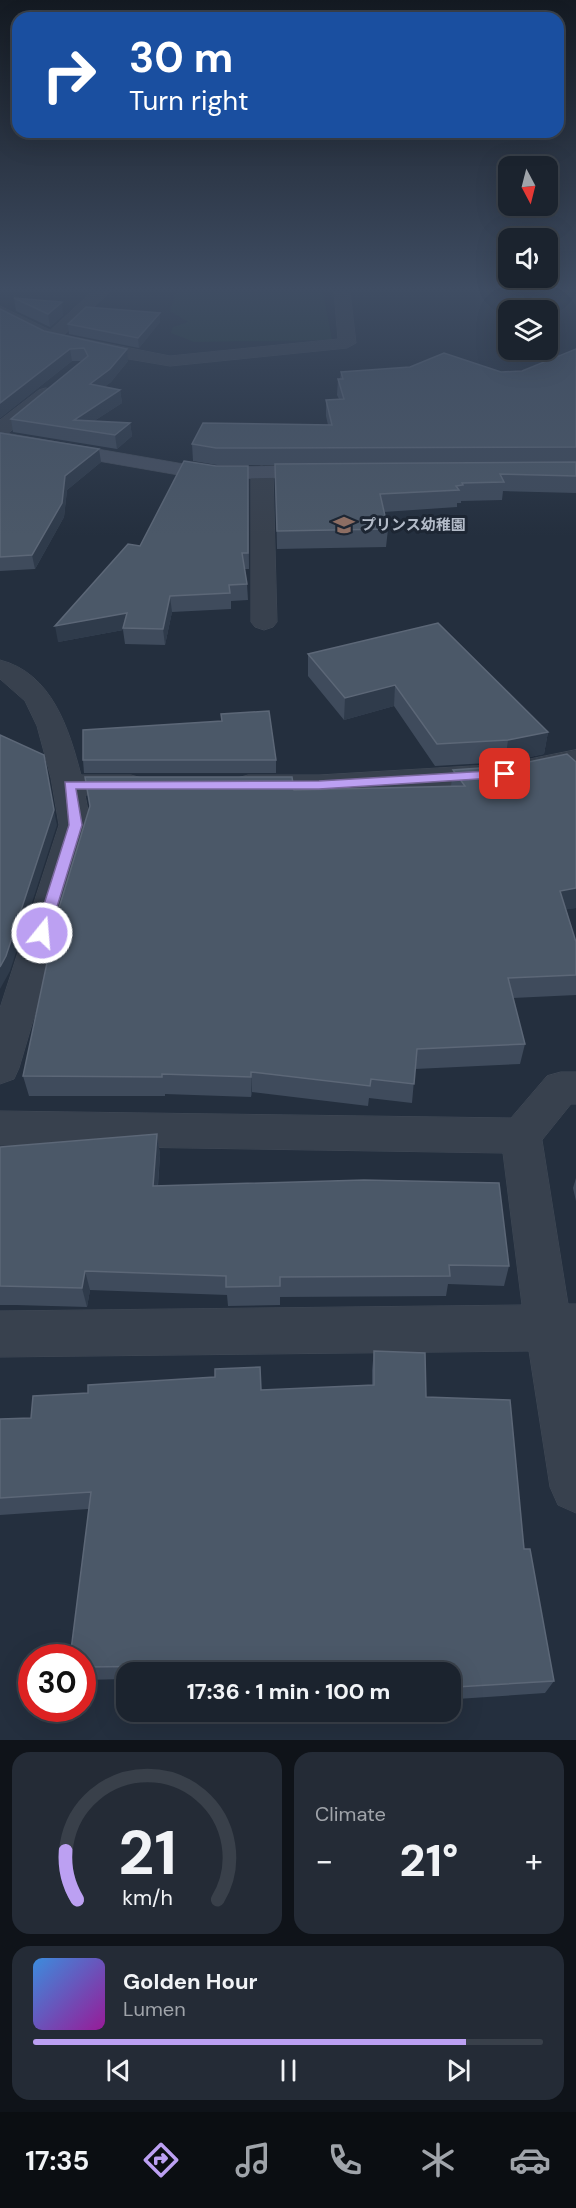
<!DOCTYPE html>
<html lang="en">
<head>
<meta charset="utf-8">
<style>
	body { margin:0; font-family:"DM Sans","Noto Sans JP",sans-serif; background:#242b36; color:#f1f3f6; height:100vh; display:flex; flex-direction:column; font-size:22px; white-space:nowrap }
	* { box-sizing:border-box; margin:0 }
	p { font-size:20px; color:#a0a4aa }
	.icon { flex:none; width:33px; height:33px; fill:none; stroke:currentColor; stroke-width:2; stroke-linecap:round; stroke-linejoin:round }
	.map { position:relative; height:1740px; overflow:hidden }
	.sheet { display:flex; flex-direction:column; gap:12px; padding:12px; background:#0f1319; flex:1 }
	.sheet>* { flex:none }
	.hud { position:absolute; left:12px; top:12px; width:552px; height:126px; border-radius:18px; box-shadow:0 6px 24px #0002,0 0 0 2px #39404a; background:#1a4fa0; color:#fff; overflow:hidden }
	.needle { width:39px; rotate:173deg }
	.fabs { position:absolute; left:498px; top:156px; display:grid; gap:12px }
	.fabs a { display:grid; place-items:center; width:60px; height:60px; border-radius:12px; background:#1b232e; box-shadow:0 6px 24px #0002,0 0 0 2px #39404a; font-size:30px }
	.speed { position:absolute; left:18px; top:1644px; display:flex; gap:12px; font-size:30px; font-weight:700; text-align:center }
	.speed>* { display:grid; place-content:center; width:78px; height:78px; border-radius:50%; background:#1b232e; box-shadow:0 6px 24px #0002,0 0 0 2px #39404a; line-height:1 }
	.speed .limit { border:9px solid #d22; background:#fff; color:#111 }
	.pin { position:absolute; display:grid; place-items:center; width:51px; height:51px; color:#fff; margin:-26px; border-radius:12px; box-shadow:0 3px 9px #0006 }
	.me { position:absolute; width:66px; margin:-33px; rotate:17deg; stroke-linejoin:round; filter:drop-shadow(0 0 4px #0008) }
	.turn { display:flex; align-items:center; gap:21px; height:126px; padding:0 18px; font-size:27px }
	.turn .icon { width:78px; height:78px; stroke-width:2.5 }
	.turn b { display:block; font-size:42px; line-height:51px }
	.big { font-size:45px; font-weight:800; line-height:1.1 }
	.sheet .widget { flex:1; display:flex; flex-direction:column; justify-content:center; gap:9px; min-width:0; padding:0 21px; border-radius:18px; background:#242b36 }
	.sheet .dial { align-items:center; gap:0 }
	.dial svg { height:156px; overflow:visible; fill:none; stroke:#39404a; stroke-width:7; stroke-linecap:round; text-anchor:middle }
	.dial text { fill:#f1f3f6; stroke:none }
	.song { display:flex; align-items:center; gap:18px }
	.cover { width:72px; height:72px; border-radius:9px; background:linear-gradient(135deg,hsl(210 70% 55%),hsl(300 70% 35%)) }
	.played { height:6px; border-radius:3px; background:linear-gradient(90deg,#bca0f2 85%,#39404a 85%) }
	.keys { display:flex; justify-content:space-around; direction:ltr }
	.heat { display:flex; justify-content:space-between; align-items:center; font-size:33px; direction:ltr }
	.sheet .tiles { flex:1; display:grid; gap:12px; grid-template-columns:1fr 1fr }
	.widget:last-child { grid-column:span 2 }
	.trip { position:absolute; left:116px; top:1662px; width:345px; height:60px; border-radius:18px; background:#1b232e; box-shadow:0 6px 24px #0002,0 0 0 2px #39404a; font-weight:800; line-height:60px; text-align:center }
	.tabs { display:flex; height:96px; justify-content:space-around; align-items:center; background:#0b0e12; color:#a0a4aa }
	.tabs .icon { width:42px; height:42px }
	.tabs .on { color:#bca0f2 }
	.tabs b { font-size:27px; color:#f1f3f6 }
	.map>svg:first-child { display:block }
	.green { fill:#263c3f }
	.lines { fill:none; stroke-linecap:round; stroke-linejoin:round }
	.street-casing { stroke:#414a57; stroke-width:1 }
	.secondary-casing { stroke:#414a57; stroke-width:1 }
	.street { fill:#38414e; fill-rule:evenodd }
	.secondary { fill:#465061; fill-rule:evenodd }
	.wall { fill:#3f4b5c }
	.shaded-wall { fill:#2f3b4b }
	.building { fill:#4b5868; stroke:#5c6777; stroke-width:1.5 }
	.route { fill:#bca0f2; stroke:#7a689d; stroke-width:1.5 }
	.labels { text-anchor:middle; stroke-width:6; stroke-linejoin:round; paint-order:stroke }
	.far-poi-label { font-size:15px; font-weight:bold; fill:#b4bcc9; stroke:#1d2633; text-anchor:start }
</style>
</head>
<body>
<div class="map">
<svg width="576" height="1740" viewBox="0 0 576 1740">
	<rect width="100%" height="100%" fill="#242f3e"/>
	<!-- green -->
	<polygon class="green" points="176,292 323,292 332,340 194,342 171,333 173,327 188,322 170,311"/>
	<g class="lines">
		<defs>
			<g id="street">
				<polygon points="92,292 110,292 64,335 170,356 338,339 334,292 350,292 356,343 347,348 170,366 105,355 46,341 0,317 0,306 50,330"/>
				<polygon points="46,388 53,390 55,394 53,398 7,434 0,436 0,420 39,390"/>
				<polygon points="262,466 269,468 273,472 277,622 273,627 264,630 255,627 251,622 251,472 255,468"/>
				<path d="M0,660C52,673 69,729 81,775H131L142,778L146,785L142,792L131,795H85L91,825L19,1068L14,1079L0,1084V1008L59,825L51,778L37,726L25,701L0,679Z"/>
				<polygon points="576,750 576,768 505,784 319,795 248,795 237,792 233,785 237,778 248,775 319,775 505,764"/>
				<polygon points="561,1072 576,1072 576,1104 571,1104 542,1140 568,1304 576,1304 576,1513 558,1505 550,1487 529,1351 0,1357 0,1311 522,1305 503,1153 0,1145 0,1111 511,1118 547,1076"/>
			</g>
			<polygon id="secondary" points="0,432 184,464 217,467 319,465 326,467 330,471 326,475 319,477 217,479 184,476 0,444"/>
		</defs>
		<!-- street casing -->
		<use href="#street" class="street-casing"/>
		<!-- secondary casing -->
		<use href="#secondary" class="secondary-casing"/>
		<!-- street -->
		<use href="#street" class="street"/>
		<!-- secondary -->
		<use href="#secondary" class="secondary"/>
	</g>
	<!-- wall -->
	<g class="wall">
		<polygon points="14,298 63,315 50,327 16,311"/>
		<polygon points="0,309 44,331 128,361 111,382 104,387 120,390 122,403 94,421 130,423 132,436 117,449 13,432 11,419 82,361 72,361 0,418"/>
		<polygon points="160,313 160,322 139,348 69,334 68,324"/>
		<polygon points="576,349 576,493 503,491 502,500 461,501 461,503 457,503 457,507 384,512 388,529 386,547 277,549 275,465 217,465 193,461 192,444 328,425 326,416 326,400 339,399 337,395 338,379 340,379 341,372 501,372 522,371"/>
		<polygon points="0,433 101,462 67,490 64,517 35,569 0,571"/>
		<polygon points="216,466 248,466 249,569 245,569 247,584 248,600 231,601 231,609 172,612 165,645 125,644 123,630 58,642 140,546"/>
		<polygon points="308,654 548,732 544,754 505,762 435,766 394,706 344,720 308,676"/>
		<polygon points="83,760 276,760 276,773 84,773"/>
		<polygon points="576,762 576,908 566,909 576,942 576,995 513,998 525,1044 520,1064 415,1069 412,1103 369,1098 368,1106 252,1092 251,1097 165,1094 165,1096 29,1096 23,1076 90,807 85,777 294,790 451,786 453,770"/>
		<polygon points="157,1134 160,1155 158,1186 509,1266 504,1286 448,1284 446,1296 280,1297 280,1305 228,1306 227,1295 90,1290 87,1307 16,1305 0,1305 0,1147"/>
		<polygon points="576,1178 576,1201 573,1188"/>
		<polygon points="374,1351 426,1397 524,1549 554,1681 545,1693 457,1699 458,1703 452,1714 390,1719 390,1714 256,1712 450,1712 450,1672 126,1672 126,1679 82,1680 82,1658 88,1509 0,1515 0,1419 31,1418 261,1390 372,1385 372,1370"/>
	</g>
	<!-- shaded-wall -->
	<g class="shaded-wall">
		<polygon points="62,302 63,315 50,327 48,314"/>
		<polygon points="160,313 160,322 139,348 138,338"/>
		<polygon points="70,349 72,361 0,418 0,403"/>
		<polygon points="127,349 128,361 111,382 92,397 90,384"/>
		<polygon points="120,390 122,403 80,430 74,420"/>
		<polygon points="130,423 132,436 117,449 115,435"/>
		<polygon points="99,449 101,462 67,490 64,517 35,569 32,555 65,476"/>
		<polygon points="170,596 172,612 165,645 163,629"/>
		<polygon points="127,613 123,630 58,642 55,626"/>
		<polygon points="395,685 394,706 344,720 345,698"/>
		<polygon points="548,732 544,754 505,762 508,740"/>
		<polygon points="54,810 57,825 10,971 0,989 0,967"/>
		<polygon points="576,888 576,908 555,911 560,891"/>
		<polygon points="251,1072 252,1092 251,1097"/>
		<polygon points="157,1134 160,1155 156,1206 153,1186"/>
		<polygon points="85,1271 90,1290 87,1307 82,1288"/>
	</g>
	<!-- building -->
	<g class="building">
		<polygon points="14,298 62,302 48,314"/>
		<polygon points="86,307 160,313 138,338 68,324"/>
		<polygon points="0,309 44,331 127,349 110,369 90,384 120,390 74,420 130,423 115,435 11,419 88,356 84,348 70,349 0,403"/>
		<polygon points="576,349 576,447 216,448 192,444 203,423 332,425 326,400 344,399 338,379 343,379 341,372 410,367 444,353 501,372 522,371"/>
		<polygon points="0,433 99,449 65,476 62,503 32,555 0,557"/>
		<polygon points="184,461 216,466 248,466 248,553 242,553 247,584 229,585 230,593 170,596 163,629 123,628 127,613 55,626 128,544 140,546"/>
		<polygon points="576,462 576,476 500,474 504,482 462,483 463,485 456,486 459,490 380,494 388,529 277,531 275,464"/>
		<polygon points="438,623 548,732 508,740 437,744 395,685 345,698 308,654"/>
		<polygon points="269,711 276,760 83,760 83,730 222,721 221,714"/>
		<polygon points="0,735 44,755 54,810 6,956 0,967"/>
		<polygon points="567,754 576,762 576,888 560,891 576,942 576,975 508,978 525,1044 417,1049 414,1084 371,1079 370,1086 251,1072 251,1077 162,1074 162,1077 23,1076 58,911 90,806 85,777 292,777 294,790 465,786 453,770 509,766"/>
		<polygon points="157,1134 153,1186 364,1180 499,1183 509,1266 449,1265 450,1276 280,1277 280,1286 226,1287 226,1276 85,1271 82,1288 0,1286 0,1147"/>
		<polygon points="374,1351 425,1353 426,1397 510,1400 524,1549 530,1549 554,1681 456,1687 458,1703 450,1703 450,1672 182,1672 182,1666 82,1667 82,1658 70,1658 91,1492 0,1498 0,1419 31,1418 33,1396 88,1393 88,1385 215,1377 215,1369 260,1367 261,1390 374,1385"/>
	</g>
	<!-- sky -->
	<linearGradient id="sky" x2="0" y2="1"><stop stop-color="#141a22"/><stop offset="0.54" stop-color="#3f4d63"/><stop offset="1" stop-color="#3f4d63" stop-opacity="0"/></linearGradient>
	<rect width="576" height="536" fill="url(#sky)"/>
	<!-- route -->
	<polygon class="route" points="505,770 512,774 510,777 319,789 76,789 82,825 49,933 42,939 35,933 69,825 65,782 319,781"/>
	<!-- icons -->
	<defs>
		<symbol id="school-bare" viewBox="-9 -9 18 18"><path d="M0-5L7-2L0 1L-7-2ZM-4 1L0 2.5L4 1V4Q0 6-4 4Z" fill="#8d6e63" stroke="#1d2633" stroke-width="2.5" paint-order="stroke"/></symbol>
	</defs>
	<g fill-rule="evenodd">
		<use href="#school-bare" x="329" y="510" width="30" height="30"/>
	</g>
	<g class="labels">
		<!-- far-poi labels -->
		<g class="far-poi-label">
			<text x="361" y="530">プリンス幼稚園</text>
		</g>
	</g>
</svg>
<div class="fabs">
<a><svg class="needle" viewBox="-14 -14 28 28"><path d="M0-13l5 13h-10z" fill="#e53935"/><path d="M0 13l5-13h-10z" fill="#a0a4aa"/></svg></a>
<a><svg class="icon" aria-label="sound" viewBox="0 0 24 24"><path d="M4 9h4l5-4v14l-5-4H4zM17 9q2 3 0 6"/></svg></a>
<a><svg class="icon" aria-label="layers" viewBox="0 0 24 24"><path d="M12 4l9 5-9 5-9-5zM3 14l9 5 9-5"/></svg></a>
</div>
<div class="speed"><div class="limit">30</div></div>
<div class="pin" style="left:505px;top:774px;background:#d93025"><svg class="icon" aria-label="arrive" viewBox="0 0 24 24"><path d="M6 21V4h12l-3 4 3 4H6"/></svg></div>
<svg class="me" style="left:42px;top:933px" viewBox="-20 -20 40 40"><circle r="17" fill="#bca0f2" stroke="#fff" stroke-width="3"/><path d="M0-11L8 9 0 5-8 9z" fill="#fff"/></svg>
<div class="trip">17:36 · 1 min · 100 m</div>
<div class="hud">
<div class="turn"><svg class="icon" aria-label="right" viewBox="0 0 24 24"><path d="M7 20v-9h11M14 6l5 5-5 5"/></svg><div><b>30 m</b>Turn right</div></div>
</div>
</div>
<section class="sheet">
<div class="tiles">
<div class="widget dial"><svg viewBox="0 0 100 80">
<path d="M14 69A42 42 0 1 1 86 69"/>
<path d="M14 69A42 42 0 0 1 8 44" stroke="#bca0f2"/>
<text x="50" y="56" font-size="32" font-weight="700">21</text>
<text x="50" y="72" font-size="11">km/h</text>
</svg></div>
<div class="widget"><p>Climate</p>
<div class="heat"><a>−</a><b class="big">21°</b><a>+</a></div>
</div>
<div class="widget">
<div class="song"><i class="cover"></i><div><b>Golden Hour</b><p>Lumen</p></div></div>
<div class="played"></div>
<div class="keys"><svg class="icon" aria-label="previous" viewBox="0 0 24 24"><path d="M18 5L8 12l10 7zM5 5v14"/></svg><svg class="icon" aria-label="pause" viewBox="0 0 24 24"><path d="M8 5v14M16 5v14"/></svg><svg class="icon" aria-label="next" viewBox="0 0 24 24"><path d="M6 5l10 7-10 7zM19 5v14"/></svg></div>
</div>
</div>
</section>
<nav class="tabs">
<b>17:35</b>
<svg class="icon on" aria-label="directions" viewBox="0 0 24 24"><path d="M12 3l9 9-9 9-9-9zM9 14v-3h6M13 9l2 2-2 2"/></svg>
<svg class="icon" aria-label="music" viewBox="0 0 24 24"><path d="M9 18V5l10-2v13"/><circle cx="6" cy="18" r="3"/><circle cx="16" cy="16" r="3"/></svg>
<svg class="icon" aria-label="phone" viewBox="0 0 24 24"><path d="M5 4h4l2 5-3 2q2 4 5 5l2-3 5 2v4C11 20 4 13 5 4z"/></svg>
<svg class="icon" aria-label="climate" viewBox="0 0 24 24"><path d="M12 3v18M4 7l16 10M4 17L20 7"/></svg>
<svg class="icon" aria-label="car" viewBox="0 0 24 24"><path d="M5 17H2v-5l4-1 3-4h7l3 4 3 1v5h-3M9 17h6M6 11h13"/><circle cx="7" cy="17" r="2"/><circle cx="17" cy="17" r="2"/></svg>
</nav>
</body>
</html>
